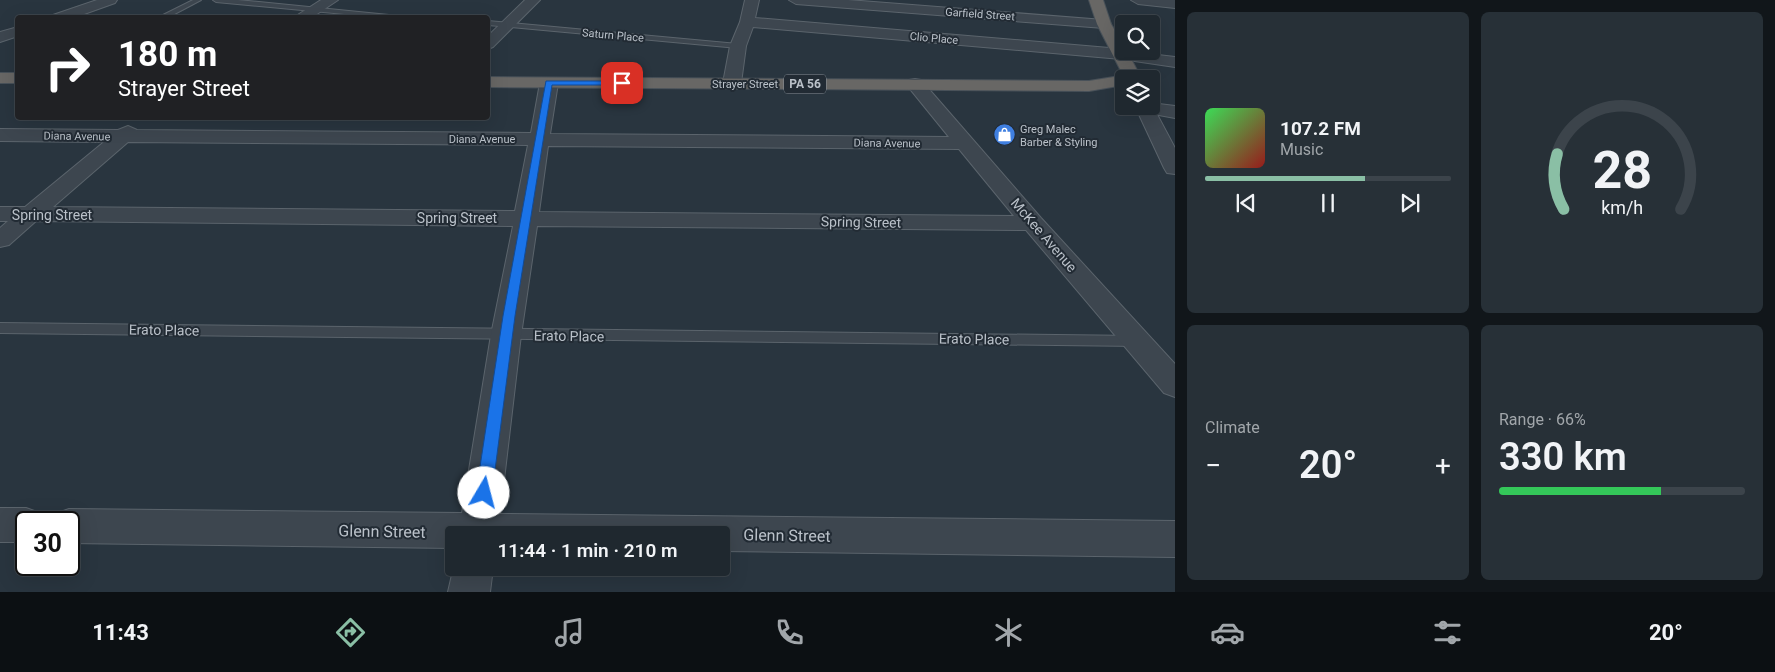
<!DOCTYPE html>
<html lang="en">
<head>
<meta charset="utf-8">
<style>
	body { margin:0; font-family:Roboto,sans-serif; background:#273037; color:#f1f3f6; height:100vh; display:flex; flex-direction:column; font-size:19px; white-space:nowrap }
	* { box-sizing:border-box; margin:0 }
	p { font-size:16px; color:#a1a6aa }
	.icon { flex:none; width:28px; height:28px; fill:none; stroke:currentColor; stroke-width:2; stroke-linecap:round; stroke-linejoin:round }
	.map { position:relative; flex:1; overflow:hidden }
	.panel { display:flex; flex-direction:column; gap:12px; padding:12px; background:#11161a; width:600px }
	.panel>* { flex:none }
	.top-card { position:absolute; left:15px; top:15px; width:475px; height:105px; border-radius:5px; box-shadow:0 5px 20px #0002,0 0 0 1px #3c444b; background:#202124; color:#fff; overflow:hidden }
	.tools { position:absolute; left:1115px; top:15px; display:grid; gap:10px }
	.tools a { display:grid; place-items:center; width:45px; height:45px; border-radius:5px; background:#1f282f; box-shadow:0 5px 20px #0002,0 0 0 1px #3c444b; font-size:25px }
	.speed { position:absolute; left:15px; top:511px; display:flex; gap:10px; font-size:25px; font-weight:700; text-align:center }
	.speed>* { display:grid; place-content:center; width:65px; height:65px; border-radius:50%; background:#1f282f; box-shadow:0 5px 20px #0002,0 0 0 1px #3c444b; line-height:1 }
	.speed .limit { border:2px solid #111; border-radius:8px; background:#fff; color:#111 }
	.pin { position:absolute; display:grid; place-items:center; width:42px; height:42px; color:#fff; margin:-21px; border-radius:10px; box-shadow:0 2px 8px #0006 }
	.me { position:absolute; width:55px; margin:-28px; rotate:8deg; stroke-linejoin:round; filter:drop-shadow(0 0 4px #0008) }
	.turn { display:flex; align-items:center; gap:18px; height:105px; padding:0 20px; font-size:22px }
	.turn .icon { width:65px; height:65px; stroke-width:2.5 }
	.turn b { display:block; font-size:35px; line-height:42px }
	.big { font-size:38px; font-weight:600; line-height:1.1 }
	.panel .tile { flex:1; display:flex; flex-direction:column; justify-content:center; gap:8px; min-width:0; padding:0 18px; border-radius:8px; background:#273037 }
	.panel .dial { align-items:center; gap:0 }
	.dial svg { height:130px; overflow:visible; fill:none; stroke:#3c444b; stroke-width:7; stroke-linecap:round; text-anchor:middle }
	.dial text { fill:#f1f3f6; stroke:none }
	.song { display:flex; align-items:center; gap:15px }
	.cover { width:60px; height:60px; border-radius:8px; background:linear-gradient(135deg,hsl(130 70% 55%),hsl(0 70% 35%)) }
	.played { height:5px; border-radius:2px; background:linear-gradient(90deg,#8abfa5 65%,#3c444b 65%) }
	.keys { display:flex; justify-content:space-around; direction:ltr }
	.heat { display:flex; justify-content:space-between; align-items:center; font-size:28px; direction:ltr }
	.charge { height:8px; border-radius:4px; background:linear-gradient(90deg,#34c759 66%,#3c444b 0) }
	.panel .tiles { flex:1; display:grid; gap:12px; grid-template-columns:repeat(2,1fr) }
	.trip { position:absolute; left:445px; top:526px; width:285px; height:50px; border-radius:5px; background:#1f282f; box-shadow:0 5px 20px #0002,0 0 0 1px #3c444b; font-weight:600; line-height:50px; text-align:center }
	.tabs { display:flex; height:80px; justify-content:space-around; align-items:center; background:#0c1013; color:#a1a6aa }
	.tabs .icon { width:35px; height:35px }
	.tabs .on { color:#8abfa5 }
	.tabs b { font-size:22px; color:#f1f3f6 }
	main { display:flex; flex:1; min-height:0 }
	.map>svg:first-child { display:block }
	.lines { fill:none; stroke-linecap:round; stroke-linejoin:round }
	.service-casing { stroke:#5b646c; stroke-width:2 }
	.minor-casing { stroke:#5b646c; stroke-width:2 }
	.tertiary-casing { stroke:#5b646c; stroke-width:2 }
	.trunk-casing { stroke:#485159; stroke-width:2 }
	.service { fill:#3d464f; fill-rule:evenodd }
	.minor { fill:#3d464f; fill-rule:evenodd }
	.tertiary { fill:#3d464f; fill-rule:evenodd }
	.trunk { fill:#686765; fill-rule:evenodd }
	.route { fill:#1a73e8; stroke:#114b97 }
	.labels { text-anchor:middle; stroke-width:4; stroke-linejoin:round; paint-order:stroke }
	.far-street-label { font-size:11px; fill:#bac1c9; stroke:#222b34 }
	.far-poi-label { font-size:11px; fill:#bac1c9; stroke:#222b34; text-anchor:start }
	.shield { fill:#222b34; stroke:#8c949c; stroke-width:1 }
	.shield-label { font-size:12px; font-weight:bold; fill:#bac1c9 }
	.street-label { font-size:14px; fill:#bac1c9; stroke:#222b34 }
	.near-street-label { font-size:16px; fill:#bac1c9; stroke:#222b34 }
</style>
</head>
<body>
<main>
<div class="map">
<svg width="1175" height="592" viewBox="0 0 1175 592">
	<rect width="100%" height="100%" fill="#29353f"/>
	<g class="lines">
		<defs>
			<g id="service">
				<polygon points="193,0 201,0 167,18 157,18"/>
				<polygon points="213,0 238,0 419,18 387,18 216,2"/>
				<polygon points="488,21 738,44 742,46 738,48 488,25"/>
				<polygon points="0,323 1138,336 1143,337 1145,341 1143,345 1138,346 0,333"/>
			</g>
			<g id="minor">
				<polygon points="97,0 117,0 115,3 73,18 51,18 53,15"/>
				<polygon points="321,0 338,0 311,18 293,18"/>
				<polygon points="525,0 540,0 493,47 488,49 488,36"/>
				<polygon points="745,0 759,0 755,18 1121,49 1124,51 1175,57 1175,67 1121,59 753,27 746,46 741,83 738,87 732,88 726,87 723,83 730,46 740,22"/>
				<polygon points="789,0 848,0 1104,20 1109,21 1111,24 1109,27 1104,28 796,4"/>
				<polygon points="1131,0 1175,0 1175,8 1138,4"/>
				<polygon points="18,27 18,36 0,42 0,32"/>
				<path d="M549,78L555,79L558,83L550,134L949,137L906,84L909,80L915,79L921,80L1041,218L1175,364V397L1164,393L1026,230L537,226L521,335L500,514L1175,521V557L721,551V535H454V548L69,543V522H51L55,514L69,509L462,513L491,335L513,226L36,221L9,245L0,247V228L8,221H0V207H25L104,142L0,141V129L118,130L128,126L137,130L531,133L540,83L543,79ZM128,142L528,145L515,211L53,207ZM548,146L959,149L1014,216L539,212Z"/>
				<polygon points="1151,103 1175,106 1175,118 1137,111 1135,107 1151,106"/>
				<polygon points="0,508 26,508 40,513 44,522 26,522 26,542 0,542"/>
				<polygon points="454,566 454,568 493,568 490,592 448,592"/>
			</g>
			<polygon id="tertiary" points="1151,103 1175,148 1175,174 1167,173 1164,168 1135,106 1151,106"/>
			<g id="trunk">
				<polygon points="1089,0 1103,0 1111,24 1124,46 1124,51 1127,51 1139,74 1136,79 1124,79 1124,85 1089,91 488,87 488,77 1089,81 1120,76 1122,73 1097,24"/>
				<rect x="0" y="73" width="18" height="10"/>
			</g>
		</defs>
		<!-- service casing -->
		<use href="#service" class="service-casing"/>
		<!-- minor casing -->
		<use href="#minor" class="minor-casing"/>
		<!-- tertiary casing -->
		<use href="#tertiary" class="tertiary-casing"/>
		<!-- trunk casing -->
		<use href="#trunk" class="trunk-casing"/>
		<!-- service -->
		<use href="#service" class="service"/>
		<!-- minor -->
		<use href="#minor" class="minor"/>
		<!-- tertiary -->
		<use href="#tertiary" class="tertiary"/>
		<!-- trunk -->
		<use href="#trunk" class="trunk"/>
	</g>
	<!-- route -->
	<polygon class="route" points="546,81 622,81 626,83 622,85 552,85 515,316 492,493 489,498 484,500 478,498 476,493 503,316"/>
	<!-- icons -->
	<defs>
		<symbol id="shop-disc" viewBox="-11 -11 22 22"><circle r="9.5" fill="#3f7fe0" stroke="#222b34"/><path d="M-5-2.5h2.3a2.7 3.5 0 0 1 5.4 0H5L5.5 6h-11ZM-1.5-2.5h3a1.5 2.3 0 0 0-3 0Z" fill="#fff"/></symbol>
	</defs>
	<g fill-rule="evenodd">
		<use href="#shop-disc" x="992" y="122" width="25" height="25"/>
	</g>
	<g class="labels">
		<!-- far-street labels -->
		<g class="far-street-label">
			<text transform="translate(980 14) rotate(4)" y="4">Garfield Street</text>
			<text transform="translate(613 35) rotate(5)" y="4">Saturn Place</text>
			<text transform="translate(934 38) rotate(5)" y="4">Clio Place</text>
			<text x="745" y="88">Strayer Street</text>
			<text transform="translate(77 136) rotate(1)" y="4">Diana Avenue</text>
			<text x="482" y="143">Diana Avenue</text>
			<text transform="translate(887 143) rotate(1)" y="4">Diana Avenue</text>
		</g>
		<!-- far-poi labels -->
		<g class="far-poi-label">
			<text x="1020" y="133">Greg Malec<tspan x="1020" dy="13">Barber &amp; Styling</tspan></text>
		</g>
		<!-- shield labels -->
		<rect class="shield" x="784" y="74.5" width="42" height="19" rx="4"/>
		<g class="shield-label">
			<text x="805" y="88">PA 56</text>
		</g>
		<!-- street labels -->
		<g class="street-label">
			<text x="52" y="220">Spring Street</text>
			<text x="457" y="223">Spring Street</text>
			<text transform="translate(861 222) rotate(1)" y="5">Spring Street</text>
			<text transform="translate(1044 235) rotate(49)" y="5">McKee Avenue</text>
			<text transform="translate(164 330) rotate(1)" y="5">Erato Place</text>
			<text transform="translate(569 336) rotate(1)" y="5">Erato Place</text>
			<text transform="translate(974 339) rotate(1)" y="5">Erato Place</text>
		</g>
		<!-- near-street labels -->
		<g class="near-street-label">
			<text transform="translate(382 531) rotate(1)" y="6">Glenn Street</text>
			<text transform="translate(787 535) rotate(1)" y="6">Glenn Street</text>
		</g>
	</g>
</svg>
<div class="tools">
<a><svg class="icon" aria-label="search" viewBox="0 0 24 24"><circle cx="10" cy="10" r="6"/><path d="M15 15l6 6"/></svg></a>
<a><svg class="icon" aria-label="layers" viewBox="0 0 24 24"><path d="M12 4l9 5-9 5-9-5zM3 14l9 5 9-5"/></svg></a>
</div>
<div class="speed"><div class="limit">30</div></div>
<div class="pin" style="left:622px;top:83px;background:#d93025"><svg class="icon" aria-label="arrive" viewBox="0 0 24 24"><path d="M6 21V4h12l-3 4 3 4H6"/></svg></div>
<svg class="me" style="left:484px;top:493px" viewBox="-20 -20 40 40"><circle r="19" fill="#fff"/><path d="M0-13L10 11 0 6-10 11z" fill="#1a73e8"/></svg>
<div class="trip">11:44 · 1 min · 210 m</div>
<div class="top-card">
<div class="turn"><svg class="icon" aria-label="right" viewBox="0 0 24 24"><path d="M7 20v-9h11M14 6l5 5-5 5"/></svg><div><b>180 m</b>Strayer Street</div></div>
</div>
</div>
<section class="panel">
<div class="tiles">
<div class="tile">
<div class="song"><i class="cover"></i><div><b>107.2 FM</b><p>Music</p></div></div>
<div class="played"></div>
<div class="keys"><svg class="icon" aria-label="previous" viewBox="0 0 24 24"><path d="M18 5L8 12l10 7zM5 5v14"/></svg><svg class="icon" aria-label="pause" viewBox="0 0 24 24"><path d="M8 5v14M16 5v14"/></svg><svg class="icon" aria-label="next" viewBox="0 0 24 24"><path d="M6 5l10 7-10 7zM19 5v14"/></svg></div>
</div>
<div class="tile dial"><svg viewBox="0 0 100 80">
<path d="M14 69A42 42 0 1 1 86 69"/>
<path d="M14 69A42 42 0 0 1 10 35" stroke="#8abfa5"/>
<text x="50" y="56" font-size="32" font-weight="700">28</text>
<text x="50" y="72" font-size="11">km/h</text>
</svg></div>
<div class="tile"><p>Climate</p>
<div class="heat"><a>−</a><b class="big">20°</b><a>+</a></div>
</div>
<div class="tile"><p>Range · 66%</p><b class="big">330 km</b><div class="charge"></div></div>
</div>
</section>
</main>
<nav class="tabs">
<b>11:43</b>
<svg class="icon on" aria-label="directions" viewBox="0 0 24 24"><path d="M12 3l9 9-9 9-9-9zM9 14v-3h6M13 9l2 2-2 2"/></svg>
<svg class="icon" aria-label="music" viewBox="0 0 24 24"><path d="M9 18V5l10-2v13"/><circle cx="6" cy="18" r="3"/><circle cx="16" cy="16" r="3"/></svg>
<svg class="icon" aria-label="phone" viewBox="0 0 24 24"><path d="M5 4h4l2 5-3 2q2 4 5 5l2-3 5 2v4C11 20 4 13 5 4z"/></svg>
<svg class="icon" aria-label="climate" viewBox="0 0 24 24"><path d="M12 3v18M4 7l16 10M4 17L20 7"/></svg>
<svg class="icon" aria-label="car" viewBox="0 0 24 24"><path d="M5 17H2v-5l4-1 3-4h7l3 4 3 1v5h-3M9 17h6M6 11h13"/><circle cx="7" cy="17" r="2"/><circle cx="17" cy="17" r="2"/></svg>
<svg class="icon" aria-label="filters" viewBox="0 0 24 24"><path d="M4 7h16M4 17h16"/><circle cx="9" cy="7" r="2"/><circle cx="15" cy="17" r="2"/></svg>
<b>20°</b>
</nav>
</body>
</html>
